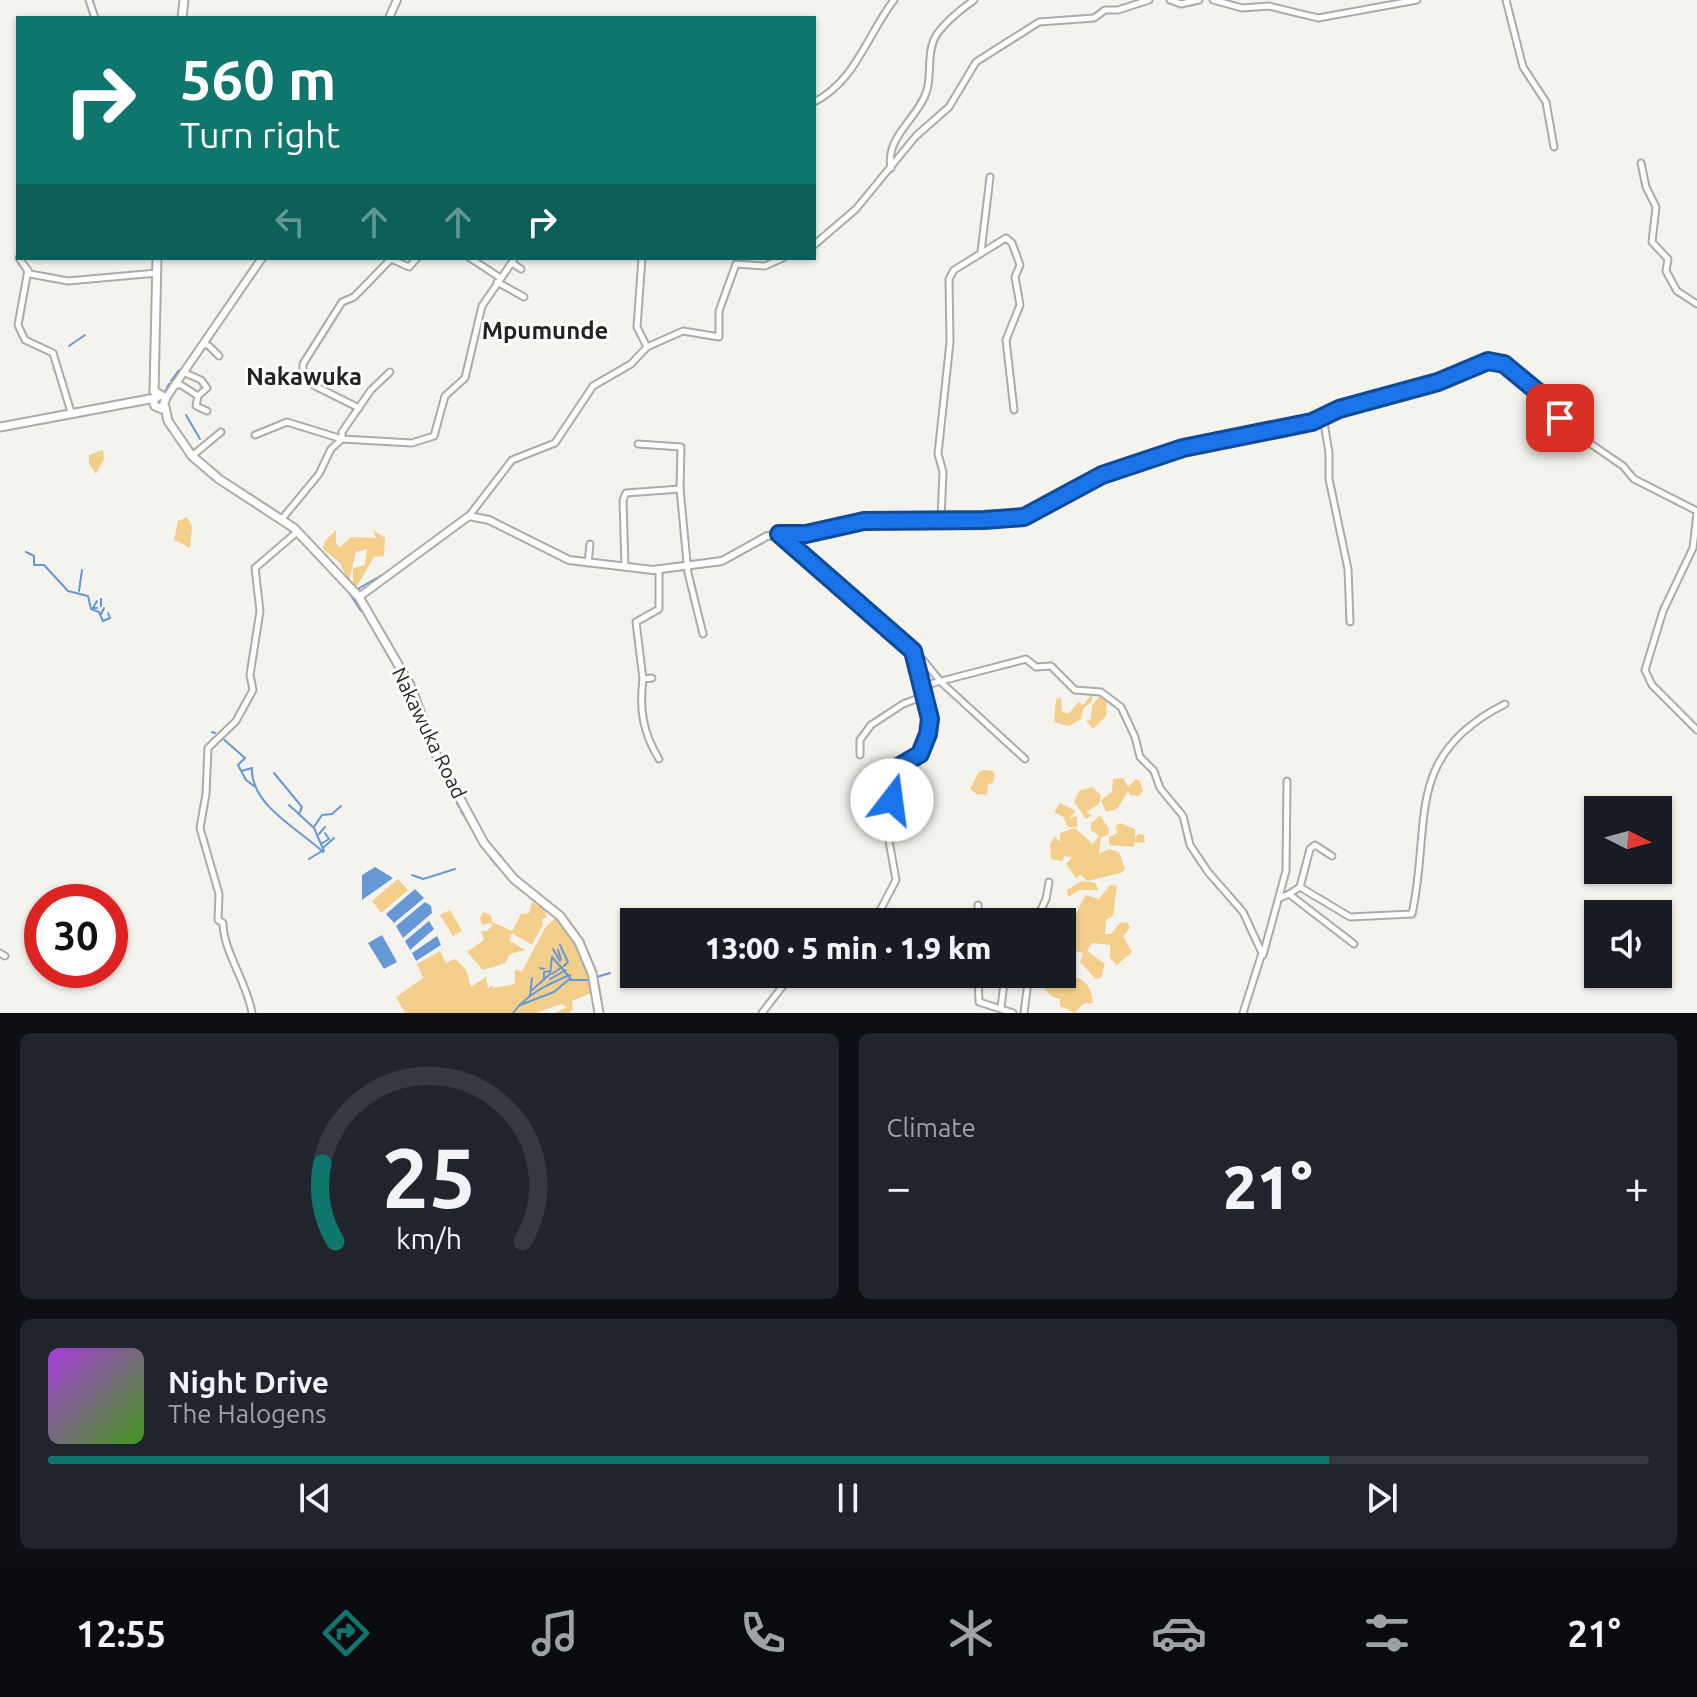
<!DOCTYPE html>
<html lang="en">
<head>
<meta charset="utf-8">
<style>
	body { margin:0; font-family:Ubuntu,sans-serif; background:#20242c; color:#f1f3f6; height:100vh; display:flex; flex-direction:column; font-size:30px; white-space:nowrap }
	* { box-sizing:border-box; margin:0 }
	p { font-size:26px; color:#9ea1a6 }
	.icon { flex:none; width:44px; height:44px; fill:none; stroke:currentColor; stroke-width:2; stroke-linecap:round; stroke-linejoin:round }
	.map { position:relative; height:1013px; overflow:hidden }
	.details { display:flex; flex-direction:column; gap:20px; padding:20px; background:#0d0f14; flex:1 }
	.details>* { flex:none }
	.top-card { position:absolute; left:16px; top:16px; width:800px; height:244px; border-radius:0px; box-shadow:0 2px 6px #0004; background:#0f766e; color:#fff; overflow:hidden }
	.needle { width:52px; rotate:96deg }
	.fabs { position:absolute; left:1584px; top:796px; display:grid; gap:16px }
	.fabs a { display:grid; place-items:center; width:88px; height:88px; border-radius:0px; background:#171b24; box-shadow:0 2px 6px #0004; font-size:40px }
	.speed { position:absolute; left:24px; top:884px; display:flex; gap:16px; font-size:40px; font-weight:700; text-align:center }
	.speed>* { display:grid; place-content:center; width:104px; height:104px; border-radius:50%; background:#171b24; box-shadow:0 2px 6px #0004; line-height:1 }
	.speed .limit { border:12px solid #d22; background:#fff; color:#111 }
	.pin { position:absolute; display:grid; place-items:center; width:68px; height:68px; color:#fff; margin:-34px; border-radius:16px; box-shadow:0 4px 12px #0006 }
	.me { position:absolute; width:88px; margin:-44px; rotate:15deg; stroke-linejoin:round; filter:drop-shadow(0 0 6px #0008) }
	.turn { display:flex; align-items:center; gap:28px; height:168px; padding:0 32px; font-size:36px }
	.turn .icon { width:104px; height:104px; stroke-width:2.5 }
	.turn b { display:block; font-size:56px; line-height:68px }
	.lanes { display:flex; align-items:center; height:76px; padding:0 32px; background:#0003; justify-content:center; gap:40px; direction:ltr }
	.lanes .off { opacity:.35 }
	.big { font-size:60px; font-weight:800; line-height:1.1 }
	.details .card { flex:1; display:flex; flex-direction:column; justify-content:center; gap:12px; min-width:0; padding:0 28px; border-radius:12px; background:#20242c }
	.details .dial { align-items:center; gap:0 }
	.dial svg { height:208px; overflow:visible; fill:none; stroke:#363941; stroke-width:7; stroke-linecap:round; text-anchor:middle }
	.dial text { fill:#f1f3f6; stroke:none }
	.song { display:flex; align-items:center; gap:24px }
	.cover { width:96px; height:96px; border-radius:12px; background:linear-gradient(135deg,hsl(280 70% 55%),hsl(100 70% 35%)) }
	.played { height:8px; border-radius:4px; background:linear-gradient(90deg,#0f766e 80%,#363941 80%) }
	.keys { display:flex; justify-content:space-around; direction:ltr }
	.heat { display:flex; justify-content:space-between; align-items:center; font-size:44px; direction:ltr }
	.details .tiles { flex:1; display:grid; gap:20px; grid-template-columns:1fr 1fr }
	.card:last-child { grid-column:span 2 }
	.trip { position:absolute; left:620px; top:908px; width:456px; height:80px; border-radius:0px; background:#171b24; box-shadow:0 2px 6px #0004; font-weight:800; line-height:80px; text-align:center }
	.menu { display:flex; height:128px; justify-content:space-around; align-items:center; background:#090b0e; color:#9ea1a6 }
	.menu .icon { width:56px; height:56px }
	.menu .on { color:#0f766e }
	.menu b { font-size:36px; color:#f1f3f6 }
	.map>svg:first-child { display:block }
	.green { fill:#f4cf8c }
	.water { fill:#6798d6 }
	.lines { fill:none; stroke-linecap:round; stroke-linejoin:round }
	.stream { stroke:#6798d6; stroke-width:2 }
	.minor-casing { stroke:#aeaba7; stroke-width:9 }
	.tertiary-casing { stroke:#aeaba7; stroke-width:10 }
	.secondary-casing { stroke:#aeaba7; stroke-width:11 }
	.minor { stroke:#fff; stroke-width:5 }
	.tertiary { stroke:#fff; stroke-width:6 }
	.secondary { stroke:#fff; stroke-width:7 }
	.route-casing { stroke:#114b97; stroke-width:20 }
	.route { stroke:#1a73e8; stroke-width:14 }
	.labels { text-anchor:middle; stroke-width:6; stroke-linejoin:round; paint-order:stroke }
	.street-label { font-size:20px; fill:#242321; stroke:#fff }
	.quarter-label { font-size:24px; font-weight:bold; fill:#242321; stroke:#fff }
</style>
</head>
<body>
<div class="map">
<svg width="1697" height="1013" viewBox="0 0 1697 1013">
	<rect width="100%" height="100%" fill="#f5f3ee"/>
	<!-- green -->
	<g class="green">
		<polygon points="103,450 104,459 96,474 89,464 89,455"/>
		<polygon points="187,517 192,526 190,548 174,540 178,521"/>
		<polygon points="336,530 336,544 340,547 351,537 376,538 373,530 385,538 384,556 374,557 356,588 353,585 353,568 365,565 367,549 356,552 349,581 339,562 323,549 325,541"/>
		<polygon points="1092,694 1092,701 1084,708 1081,719 1069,726 1054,722 1056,699 1061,698 1062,712 1068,714 1079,702 1083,705"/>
		<polygon points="1101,694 1107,696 1106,716 1093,729 1086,721 1091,719 1092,706"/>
		<polygon points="984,770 993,771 995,776 993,783 988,784 987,795 976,794 970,789 979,772"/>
		<polygon points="1123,778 1128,787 1136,779 1140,781 1143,791 1139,796 1130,795 1128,791 1117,809 1106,812 1101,800 1112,792 1113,779"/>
		<polygon points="1092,787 1101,795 1099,804 1086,812 1092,815 1086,819 1074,802 1079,791"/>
		<polygon points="1060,803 1076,811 1069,818 1077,816 1077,827 1068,827 1063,817 1054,812"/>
		<polygon points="1100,815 1109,829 1108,835 1101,837 1099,854 1109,849 1119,852 1125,869 1121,873 1087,881 1081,875 1076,878 1066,864 1072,857 1064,856 1063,861 1051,859 1050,844 1055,837 1060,842 1060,833 1075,828 1093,844 1099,836 1091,830 1091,823"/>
		<polygon points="1120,823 1135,829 1135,839 1138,834 1144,835 1145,843 1135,842 1133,847 1109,845 1109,837 1117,833 1116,826"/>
		<polygon points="398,879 408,890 381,913 372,901"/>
		<polygon points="1082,881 1095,883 1099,890 1080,890 1068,897 1067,890"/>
		<path d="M1110,885L1117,886L1113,916L1106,920L1105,934H1111L1120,923L1127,922L1130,928L1123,936L1132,952L1117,965L1110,958V945L1092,943L1087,951L1105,964L1101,978L1096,979L1080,962L1083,953L1072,950C1070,931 1075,911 1086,895L1099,899Z"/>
		<polygon points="532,902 544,909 547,917 542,919 543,924 532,945 512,933 509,940 525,950 510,954 505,963 483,970 467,952 484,940 481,931 487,931 492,926 491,923 482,925 480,918 483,912 491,915 492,922 512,931 521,914 529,913"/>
		<polygon points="450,910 462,931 453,936 440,915"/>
		<path d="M556,917L579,949L594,992L572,1001L573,1009L569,1013H555L567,1007L561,1004L536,1013H405L396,997L423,978L417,964L440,951L446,963L455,959C469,970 467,974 471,987L486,977L488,989L492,985L493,988L515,984V970L522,971L545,928Z"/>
		<path d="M1069,976C1086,978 1091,987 1093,1003L1083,1004L1075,1013L1060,1006V999L1051,996L1043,986L1045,981L1060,980L1064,984Z"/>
	</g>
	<!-- water -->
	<g class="water">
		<polygon points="375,867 393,878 362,900 362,875"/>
		<polygon points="415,889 424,898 394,923 386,914"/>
		<polygon points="425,902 431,906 432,913 403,938 396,926"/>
		<polygon points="429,921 434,929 410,950 405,941"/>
		<polygon points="382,935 397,962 384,969 368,943"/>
		<polygon points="437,936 441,945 416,961 412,953"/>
	</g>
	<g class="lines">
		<!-- stream -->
		<g class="stream">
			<polyline points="69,346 85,335"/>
			<polyline points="171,381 179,370"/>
			<polyline points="164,394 169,384"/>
			<polyline points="186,415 200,439"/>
			<polyline points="277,521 293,533"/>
			<polyline points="313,543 341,573"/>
			<polyline points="26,552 34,556 34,565 44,565 68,591 88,596 91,609 99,612 103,621 110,618 108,613"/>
			<polyline points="356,590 382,575"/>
			<polyline points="79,591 82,570"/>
			<polyline points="348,591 361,611"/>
			<polyline points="97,601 93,608 97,608"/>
			<polyline points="101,606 101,599"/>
			<polyline points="101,614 104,608"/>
			<polyline points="212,732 215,733"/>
			<polyline points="221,737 245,758 238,765 246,780 254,786"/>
			<path d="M241,771L252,768C250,805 299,829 323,852"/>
			<polyline points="274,773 302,807 299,814"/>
			<polyline points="457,803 459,807"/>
			<polyline points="289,805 314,828 324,851"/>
			<polyline points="461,811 477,837"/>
			<polyline points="314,827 322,815 332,814 341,806"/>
			<polyline points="319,834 325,827"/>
			<polyline points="321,844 329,839 325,833"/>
			<polyline points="323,848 334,838"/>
			<polyline points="309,859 322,851"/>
			<polyline points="491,859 502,871"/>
			<polyline points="412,875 423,879 455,869"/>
			<polyline points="517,886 537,902"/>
			<polyline points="560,945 568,962 564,966"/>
			<polyline points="553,949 560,961"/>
			<polyline points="558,950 561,959"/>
			<polyline points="540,968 544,969"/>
			<polyline points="552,974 562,967"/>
			<polyline points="597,977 610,973"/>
			<polyline points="544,979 544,972 550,971"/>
			<polyline points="550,979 566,970"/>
			<polyline points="532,990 550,974 552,957 571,979"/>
			<polyline points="530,996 532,978"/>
			<polyline points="520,1005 554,992 568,980 591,980"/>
			<path d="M513,1013C527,994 548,984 570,975"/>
		</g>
		<defs>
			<g id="minor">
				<polyline points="89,0 95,18"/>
				<polyline points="1170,0 1181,4 1199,0"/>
				<polyline points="1213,0 1242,8 1269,6 1318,18 1417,0"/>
				<polyline points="1506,0 1523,67 1546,102 1554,147"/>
				<path d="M814,102C855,82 867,35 894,0"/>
				<polyline points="1641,163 1646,187 1656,207 1652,242 1668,259 1666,271 1677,291 1697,304"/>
				<path d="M891,168C885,136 919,118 927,90C932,72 926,51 937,34C947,20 960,10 974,0"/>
				<polyline points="814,245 856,209 916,136 949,107 976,62 1039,22 1094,18 1105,10 1118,10 1149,0"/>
				<polyline points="981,252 990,177"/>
				<polyline points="19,258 30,274 68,281 157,273"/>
				<polyline points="470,258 499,277"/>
				<polyline points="642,258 637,327 647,347"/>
				<polyline points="512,263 521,269"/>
				<polyline points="28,270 18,325 25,340 53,353 71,412"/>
				<polyline points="497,282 524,297"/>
				<polyline points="203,344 209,346 219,356"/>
				<polyline points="174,385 181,385 198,396 207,388 201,380 183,372"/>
				<polyline points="198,396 196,406 207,411"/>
				<polyline points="359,408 303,380 303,364 342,302 354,297 391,259 409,267 417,258"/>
				<polyline points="1323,416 1329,453 1329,479 1348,569 1350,622"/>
				<polyline points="255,435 287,422 342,439 412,443 434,436 445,396 465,378 482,306 515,258"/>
				<polyline points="638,444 681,447 680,489"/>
				<polyline points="192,456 221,432"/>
				<polyline points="1102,475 1183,448 1312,422 1339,409 1403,393 1469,367 1496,361 1550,402 1575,433 1623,466 1634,479 1697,511"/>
				<polyline points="1697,513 1693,548 1663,611 1645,670 1652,685 1697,730"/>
				<polyline points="469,516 512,460 555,443 593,386 631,364 647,347 683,331 719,337 719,311 736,264 765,266 783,258"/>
				<polyline points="941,519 943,472 938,454 950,342 949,279 954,270 1006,238 1012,243 1020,265 1015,277 1020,305 1006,340 1014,410"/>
				<polyline points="281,520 319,474 331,449 342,439 342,432 371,390 390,372"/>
				<polyline points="780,535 923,660 941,682 1025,759"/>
				<polyline points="588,563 590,544"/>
				<polyline points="625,567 623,500 626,493 680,489 688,573 703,634"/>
				<polyline points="652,678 643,679 636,622 659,609 659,571 654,570"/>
				<path d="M643,679C639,709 643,733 659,759"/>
				<polyline points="860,755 860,740 871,725 903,704 924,696 930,684 1026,659 1036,667 1051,666 1075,690 1101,692 1121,707 1135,737 1140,757 1154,771 1160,788 1183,816 1190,845 1208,872 1243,912 1262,953 1243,1013"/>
				<polyline points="1300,887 1310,849 1315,845 1332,856"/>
				<path d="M1289,894L1300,887L1350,917L1412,914C1432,823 1402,756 1505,704"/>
				<polyline points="1280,898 1289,894 1354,944"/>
				<polyline points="978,905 978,922"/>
				<path d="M874,922L896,880L888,835L893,770C948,750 924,695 913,652"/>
				<polyline points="1012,922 1013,917"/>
				<polyline points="1035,922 1046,899 1049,882"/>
				<polyline points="0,953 5,956"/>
				<polyline points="1263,955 1286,871 1287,781"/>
				<polyline points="978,974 979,1002 1013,1013"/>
				<polyline points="1001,1008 1005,974"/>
				<path d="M252,1013C247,982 223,951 223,923L218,920L219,894L200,828L206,794L208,748L236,721L253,690L250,675L260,611L255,568L297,532"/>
				<polyline points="762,1013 792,974"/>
				<polyline points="1024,1013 1029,974"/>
			</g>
			<g id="tertiary">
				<polyline points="389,18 397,0"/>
				<polyline points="166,398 262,258"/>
				<polyline points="359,597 469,516 489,520 569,560 653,570 722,561 767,536 806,534 841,524 914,518 984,520 1024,517 1102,475"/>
			</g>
			<g id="secondary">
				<polyline points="182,18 184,0"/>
				<polyline points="154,391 157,258"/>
				<polygon points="154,391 166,398 162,409 155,406 153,401 158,396"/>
				<polyline points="165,407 168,421 192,456 219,479 294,528 359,597 410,685 436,754 484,843 514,879 560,916 579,942 592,973 599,1013"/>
				<polyline points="0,427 155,398"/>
			</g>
		</defs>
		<!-- minor casing -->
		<use href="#minor" class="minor-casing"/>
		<!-- tertiary casing -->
		<use href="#tertiary" class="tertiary-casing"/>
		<!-- secondary casing -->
		<use href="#secondary" class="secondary-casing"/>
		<!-- minor -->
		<use href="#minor" class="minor"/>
		<!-- tertiary -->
		<use href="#tertiary" class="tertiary"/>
		<!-- secondary -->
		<use href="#secondary" class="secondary"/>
	</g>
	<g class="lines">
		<defs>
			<polyline id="route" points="892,800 893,770 920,754 928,734 930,719 913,651 779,534 806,534 864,521 984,520 1024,517 1102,475 1183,448 1312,422 1339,409 1438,382 1488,361 1504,364 1550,402 1560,418"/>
		</defs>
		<!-- route casing -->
		<use href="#route" class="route-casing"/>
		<!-- route -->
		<use href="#route" class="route"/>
	</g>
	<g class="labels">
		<!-- street labels -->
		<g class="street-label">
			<text transform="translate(429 733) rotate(64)" y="7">Nakawuka Road</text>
		</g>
		<!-- quarter labels -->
		<g class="quarter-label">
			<text x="545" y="339">Mpumunde</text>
			<text x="304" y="385">Nakawuka</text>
		</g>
	</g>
</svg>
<div class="fabs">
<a><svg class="needle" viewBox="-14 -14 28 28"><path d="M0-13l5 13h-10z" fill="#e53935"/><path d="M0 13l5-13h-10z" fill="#9ea1a6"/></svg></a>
<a><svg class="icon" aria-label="sound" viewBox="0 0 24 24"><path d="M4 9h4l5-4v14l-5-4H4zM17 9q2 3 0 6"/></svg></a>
</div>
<div class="speed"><div class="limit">30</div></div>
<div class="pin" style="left:1560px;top:418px;background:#d93025"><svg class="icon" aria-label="arrive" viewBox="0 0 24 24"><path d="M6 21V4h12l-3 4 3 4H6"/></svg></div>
<svg class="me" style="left:892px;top:800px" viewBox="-20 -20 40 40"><circle r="19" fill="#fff"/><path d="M0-13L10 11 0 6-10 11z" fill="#1a73e8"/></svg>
<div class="trip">13:00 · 5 min · 1.9 km</div>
<div class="top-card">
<div class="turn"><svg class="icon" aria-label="right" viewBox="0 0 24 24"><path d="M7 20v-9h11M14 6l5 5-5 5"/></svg><div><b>560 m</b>Turn right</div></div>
<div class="lanes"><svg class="icon off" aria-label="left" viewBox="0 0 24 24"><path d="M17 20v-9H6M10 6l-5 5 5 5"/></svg><svg class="icon off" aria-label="ahead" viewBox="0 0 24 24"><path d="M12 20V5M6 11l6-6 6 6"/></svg><svg class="icon off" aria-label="ahead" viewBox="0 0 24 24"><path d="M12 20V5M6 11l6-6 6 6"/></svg><svg class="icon" aria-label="right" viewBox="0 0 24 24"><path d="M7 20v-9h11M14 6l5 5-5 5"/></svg></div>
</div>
</div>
<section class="details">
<div class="tiles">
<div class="card dial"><svg viewBox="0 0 100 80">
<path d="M14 69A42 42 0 1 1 86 69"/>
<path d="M14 69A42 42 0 0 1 9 39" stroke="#0f766e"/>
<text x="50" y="56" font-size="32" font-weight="700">25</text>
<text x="50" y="72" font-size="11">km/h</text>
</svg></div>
<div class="card"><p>Climate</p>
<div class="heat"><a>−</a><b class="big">21°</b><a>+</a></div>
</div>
<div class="card">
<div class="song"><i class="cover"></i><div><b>Night Drive</b><p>The Halogens</p></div></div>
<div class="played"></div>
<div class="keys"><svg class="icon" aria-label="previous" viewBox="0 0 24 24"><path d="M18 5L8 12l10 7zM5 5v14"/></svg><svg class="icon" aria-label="pause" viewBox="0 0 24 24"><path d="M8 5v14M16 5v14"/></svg><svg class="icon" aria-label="next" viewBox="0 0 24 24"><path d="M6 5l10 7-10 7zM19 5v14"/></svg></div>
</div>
</div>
</section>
<nav class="menu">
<b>12:55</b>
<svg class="icon on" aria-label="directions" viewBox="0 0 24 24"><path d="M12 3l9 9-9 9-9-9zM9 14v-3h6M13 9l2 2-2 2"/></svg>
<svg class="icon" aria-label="music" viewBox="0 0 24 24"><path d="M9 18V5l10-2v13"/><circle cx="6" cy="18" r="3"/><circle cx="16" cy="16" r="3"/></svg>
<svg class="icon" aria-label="phone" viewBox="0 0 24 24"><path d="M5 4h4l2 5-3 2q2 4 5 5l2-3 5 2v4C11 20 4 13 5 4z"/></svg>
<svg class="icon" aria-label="climate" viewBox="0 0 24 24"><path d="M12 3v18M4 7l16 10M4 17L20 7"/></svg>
<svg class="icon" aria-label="car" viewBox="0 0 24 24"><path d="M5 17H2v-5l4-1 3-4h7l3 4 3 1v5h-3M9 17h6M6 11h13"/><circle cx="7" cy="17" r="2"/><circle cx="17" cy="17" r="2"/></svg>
<svg class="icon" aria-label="filters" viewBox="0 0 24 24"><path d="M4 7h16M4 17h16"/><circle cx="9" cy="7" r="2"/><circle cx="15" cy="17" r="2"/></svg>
<b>21°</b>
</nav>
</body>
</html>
